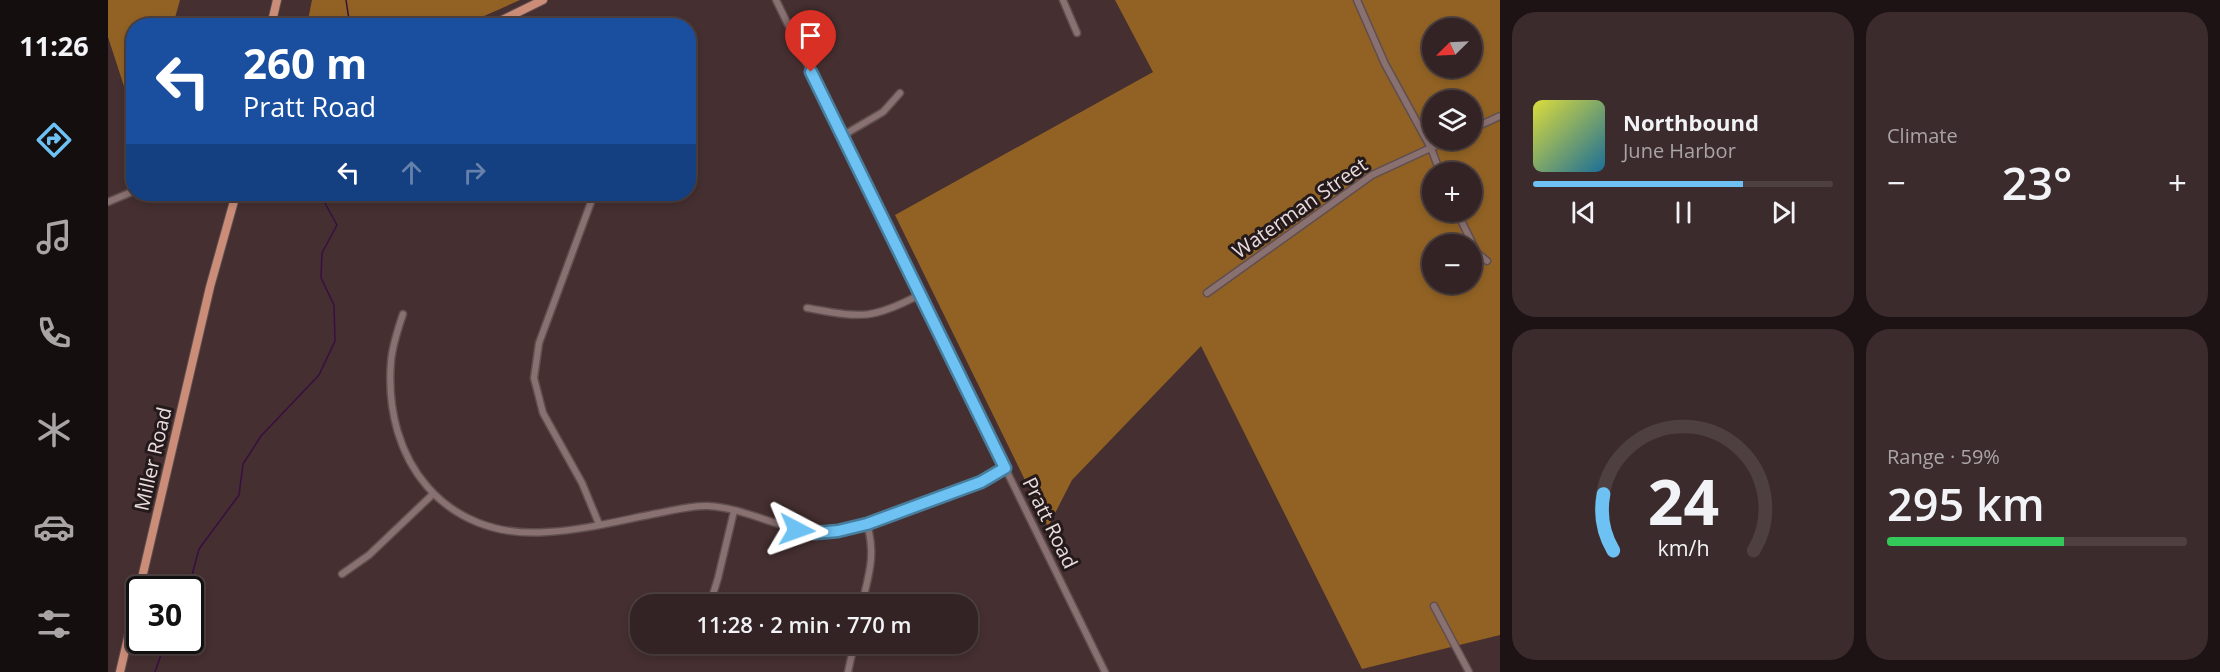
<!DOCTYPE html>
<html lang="en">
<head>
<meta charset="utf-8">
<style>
	body { margin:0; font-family:"Open Sans",sans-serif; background:#3c2b2c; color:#f1f3f6; height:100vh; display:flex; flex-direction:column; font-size:22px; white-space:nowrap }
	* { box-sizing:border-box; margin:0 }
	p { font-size:20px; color:#a9a4a6 }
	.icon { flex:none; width:33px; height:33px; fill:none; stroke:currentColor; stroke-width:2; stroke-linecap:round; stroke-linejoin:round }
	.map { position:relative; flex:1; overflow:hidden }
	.details { display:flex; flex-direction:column; gap:12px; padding:12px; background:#1d1314; width:720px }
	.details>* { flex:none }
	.hud { position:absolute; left:18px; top:18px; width:570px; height:183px; border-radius:24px; box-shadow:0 3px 9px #0003,0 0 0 2px #4e4041; background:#1a4fa0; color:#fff; overflow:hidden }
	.needle { width:39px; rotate:246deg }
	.tools { position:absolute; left:1314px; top:18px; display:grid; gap:12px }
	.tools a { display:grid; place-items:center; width:60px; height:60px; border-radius:50%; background:#342324; box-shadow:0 3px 9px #0003,0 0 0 2px #4e4041; font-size:30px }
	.speed { position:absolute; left:18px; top:576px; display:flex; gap:12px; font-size:30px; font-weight:700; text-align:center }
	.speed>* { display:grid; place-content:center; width:78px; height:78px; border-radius:50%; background:#342324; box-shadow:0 3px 9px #0003,0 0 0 2px #4e4041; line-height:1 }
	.speed .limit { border:3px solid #111; border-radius:9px; background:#fff; color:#111 }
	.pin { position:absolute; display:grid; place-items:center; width:51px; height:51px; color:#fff; margin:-62px -26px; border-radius:50% 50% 50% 0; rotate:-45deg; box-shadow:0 0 6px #0007 }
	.pin .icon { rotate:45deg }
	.me { position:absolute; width:66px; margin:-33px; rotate:94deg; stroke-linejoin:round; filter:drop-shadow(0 0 4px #0008) }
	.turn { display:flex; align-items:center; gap:21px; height:126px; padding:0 18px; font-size:27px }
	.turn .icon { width:78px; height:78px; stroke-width:2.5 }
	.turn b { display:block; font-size:42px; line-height:51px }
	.lanes { display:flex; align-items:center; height:57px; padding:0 18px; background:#0003; justify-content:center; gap:30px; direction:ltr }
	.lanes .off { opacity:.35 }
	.big { font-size:45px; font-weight:600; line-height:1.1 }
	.details .card { flex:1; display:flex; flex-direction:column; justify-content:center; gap:9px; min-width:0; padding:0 21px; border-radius:24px; background:#3c2b2c }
	.details .dial { align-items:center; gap:0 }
	.dial svg { height:156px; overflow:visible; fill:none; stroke:#4e4041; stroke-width:7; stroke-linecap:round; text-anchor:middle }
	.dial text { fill:#f1f3f6; stroke:none }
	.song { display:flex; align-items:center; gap:18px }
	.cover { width:72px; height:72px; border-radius:9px; background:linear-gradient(135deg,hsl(60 70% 55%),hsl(200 70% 35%)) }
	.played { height:6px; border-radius:3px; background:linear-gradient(90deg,#6dc2f3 70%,#4e4041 70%) }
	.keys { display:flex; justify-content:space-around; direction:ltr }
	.heat { display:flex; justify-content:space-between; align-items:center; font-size:33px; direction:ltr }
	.charge { height:9px; border-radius:4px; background:linear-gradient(90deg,#34c759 59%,#4e4041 0) }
	.details .tiles { flex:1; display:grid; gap:12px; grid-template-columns:repeat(2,1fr) }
	.trip { position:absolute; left:522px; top:594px; width:348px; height:60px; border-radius:24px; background:#342324; box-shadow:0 3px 9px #0003,0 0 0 2px #4e4041; font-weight:600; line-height:60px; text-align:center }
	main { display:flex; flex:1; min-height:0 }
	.tabs { display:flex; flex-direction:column; width:108px; justify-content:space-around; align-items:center; background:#150e0e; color:#a9a4a6 }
	.tabs .icon { width:42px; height:42px }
	.tabs .on { color:#6dc2f3 }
	.tabs b { font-size:27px; color:#f1f3f6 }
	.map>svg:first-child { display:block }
	.forest { fill:#916224; fill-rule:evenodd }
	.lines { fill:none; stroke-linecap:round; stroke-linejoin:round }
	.stream { stroke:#380f42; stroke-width:1.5 }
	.minor-casing { stroke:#604e4f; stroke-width:9 }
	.major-casing { stroke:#604e4f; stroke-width:10 }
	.minor { stroke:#897071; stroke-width:6 }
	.major { stroke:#cb8d78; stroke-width:8 }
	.route-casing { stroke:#477e9e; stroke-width:15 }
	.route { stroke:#6dc2f3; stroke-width:10 }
	.labels { text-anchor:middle; stroke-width:6; stroke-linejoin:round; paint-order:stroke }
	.street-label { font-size:20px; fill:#eadcdc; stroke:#241a1b }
</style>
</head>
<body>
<main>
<nav class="tabs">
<b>11:26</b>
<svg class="icon on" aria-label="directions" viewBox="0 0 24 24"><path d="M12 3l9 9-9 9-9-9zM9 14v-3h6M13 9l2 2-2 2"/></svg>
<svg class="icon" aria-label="music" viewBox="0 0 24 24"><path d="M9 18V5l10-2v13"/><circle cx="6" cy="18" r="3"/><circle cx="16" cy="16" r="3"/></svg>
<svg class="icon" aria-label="phone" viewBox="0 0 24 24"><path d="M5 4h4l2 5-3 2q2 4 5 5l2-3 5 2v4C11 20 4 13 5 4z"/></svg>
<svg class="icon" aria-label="climate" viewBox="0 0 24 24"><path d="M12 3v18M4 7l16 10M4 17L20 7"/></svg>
<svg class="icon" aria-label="car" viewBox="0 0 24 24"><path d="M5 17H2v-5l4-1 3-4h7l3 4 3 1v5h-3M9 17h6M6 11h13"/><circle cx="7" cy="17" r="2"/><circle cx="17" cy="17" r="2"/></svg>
<svg class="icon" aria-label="filters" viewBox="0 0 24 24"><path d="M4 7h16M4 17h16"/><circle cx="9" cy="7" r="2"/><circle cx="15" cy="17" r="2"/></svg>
</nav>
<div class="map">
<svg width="1392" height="672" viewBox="0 0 1392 672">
	<rect width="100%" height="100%" fill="#452f30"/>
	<!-- forest -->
	<g class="forest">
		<polygon points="0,0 72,0 65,25 26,26 25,114 0,37"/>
		<polygon points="204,0 412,0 356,25 199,25"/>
		<path d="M1007,0H1392V635L1254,669L1093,346L964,480L940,527L787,215L1045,72ZM1324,28H1364V68H1324ZM1324,100H1364V140H1324ZM1324,172H1364V212H1324ZM1324,244H1364V284H1324Z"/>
	</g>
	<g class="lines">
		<!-- stream -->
		<g class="stream">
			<polyline points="238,0 242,26"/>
			<polyline points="80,590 91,549 131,495 135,464 153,436 211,375 227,341 226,305 213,278 214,253 229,225 212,194"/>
			<polyline points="47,672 58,640"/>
		</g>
		<defs>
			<g id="minor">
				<polyline points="668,0 997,672"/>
				<polyline points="955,0 969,33"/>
				<polyline points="1249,0 1277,64 1323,148 1332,172"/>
				<polyline points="407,14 417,26"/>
				<polyline points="1364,129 1392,116"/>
				<polyline points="734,136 775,112 792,93"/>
				<polyline points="486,194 431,343 426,378 435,413 474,483 491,524"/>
				<polyline points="0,202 26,191"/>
				<polyline points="1349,212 1369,253 1379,261"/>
				<polyline points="1099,293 1264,175 1340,140"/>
				<path d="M699,308C751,317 762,321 811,295"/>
				<path d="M295,314C290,329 284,346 283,362C275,460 336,540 439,532C477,530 514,520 551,513C567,510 584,505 600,506C637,508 669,528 706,532C742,536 789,513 823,501C840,494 858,490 874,482C882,478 889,472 897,468"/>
				<polyline points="234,574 261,555 325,494"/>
				<polyline points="602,604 610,578 626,511"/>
				<path d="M754,604C761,573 768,556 759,524"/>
				<polyline points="1326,606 1361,672"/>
				<polyline points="740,672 746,644"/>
			</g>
			<g id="major">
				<polyline points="163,26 169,0"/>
				<polyline points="382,26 435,0"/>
				<polyline points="12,672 102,287 128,194"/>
			</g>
		</defs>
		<!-- minor casing -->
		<use href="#minor" class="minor-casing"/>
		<!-- major casing -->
		<use href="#major" class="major-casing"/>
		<!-- minor -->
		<use href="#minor" class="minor"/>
		<!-- major -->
		<use href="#major" class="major"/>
	</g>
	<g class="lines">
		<defs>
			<polyline id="route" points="689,530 708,533 730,531 759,524 873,482 897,468 703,72"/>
		</defs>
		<!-- route casing -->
		<use href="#route" class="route-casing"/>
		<!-- route -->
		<use href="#route" class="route"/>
	</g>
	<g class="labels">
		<!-- street labels -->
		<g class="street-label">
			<text transform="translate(1192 208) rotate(-35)" y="7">Waterman Street</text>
			<text transform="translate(45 459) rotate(-77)" y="7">Miller Road</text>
			<text transform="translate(942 523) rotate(64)" y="7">Pratt Road</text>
		</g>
	</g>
</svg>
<div class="tools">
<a><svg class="needle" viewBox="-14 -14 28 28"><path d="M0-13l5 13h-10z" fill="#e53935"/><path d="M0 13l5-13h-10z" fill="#a9a4a6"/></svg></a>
<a><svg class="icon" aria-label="layers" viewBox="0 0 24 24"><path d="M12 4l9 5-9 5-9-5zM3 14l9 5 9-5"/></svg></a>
<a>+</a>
<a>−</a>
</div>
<div class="speed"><div class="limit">30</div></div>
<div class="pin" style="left:703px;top:72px;background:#d93025"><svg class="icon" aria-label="arrive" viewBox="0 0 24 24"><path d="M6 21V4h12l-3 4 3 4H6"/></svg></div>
<svg class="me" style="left:689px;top:530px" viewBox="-20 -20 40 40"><path d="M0-17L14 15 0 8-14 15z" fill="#6dc2f3" stroke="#fff" stroke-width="4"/></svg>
<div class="trip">11:28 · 2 min · 770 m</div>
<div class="hud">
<div class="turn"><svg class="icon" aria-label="left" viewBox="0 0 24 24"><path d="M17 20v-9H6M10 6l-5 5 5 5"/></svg><div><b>260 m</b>Pratt Road</div></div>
<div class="lanes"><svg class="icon" aria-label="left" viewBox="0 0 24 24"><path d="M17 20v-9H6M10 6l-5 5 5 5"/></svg><svg class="icon off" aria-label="ahead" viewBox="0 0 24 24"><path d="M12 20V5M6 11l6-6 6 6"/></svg><svg class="icon off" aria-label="right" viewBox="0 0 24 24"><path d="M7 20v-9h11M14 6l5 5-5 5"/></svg></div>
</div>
</div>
<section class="details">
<div class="tiles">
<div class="card">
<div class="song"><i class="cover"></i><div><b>Northbound</b><p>June Harbor</p></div></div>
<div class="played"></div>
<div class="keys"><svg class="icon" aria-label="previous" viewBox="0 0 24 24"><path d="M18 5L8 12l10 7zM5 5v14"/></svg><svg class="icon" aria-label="pause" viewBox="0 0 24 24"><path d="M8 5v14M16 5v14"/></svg><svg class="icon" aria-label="next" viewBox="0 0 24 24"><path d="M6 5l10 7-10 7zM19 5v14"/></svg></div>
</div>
<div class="card"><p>Climate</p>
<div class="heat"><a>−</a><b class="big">23°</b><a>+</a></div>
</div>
<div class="card dial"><svg viewBox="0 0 100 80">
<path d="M14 69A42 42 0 1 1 86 69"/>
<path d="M14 69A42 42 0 0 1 9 40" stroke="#6dc2f3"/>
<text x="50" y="56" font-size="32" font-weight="700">24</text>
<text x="50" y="72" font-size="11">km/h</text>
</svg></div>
<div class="card"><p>Range · 59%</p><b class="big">295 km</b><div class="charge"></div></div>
</div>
</section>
</main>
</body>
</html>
